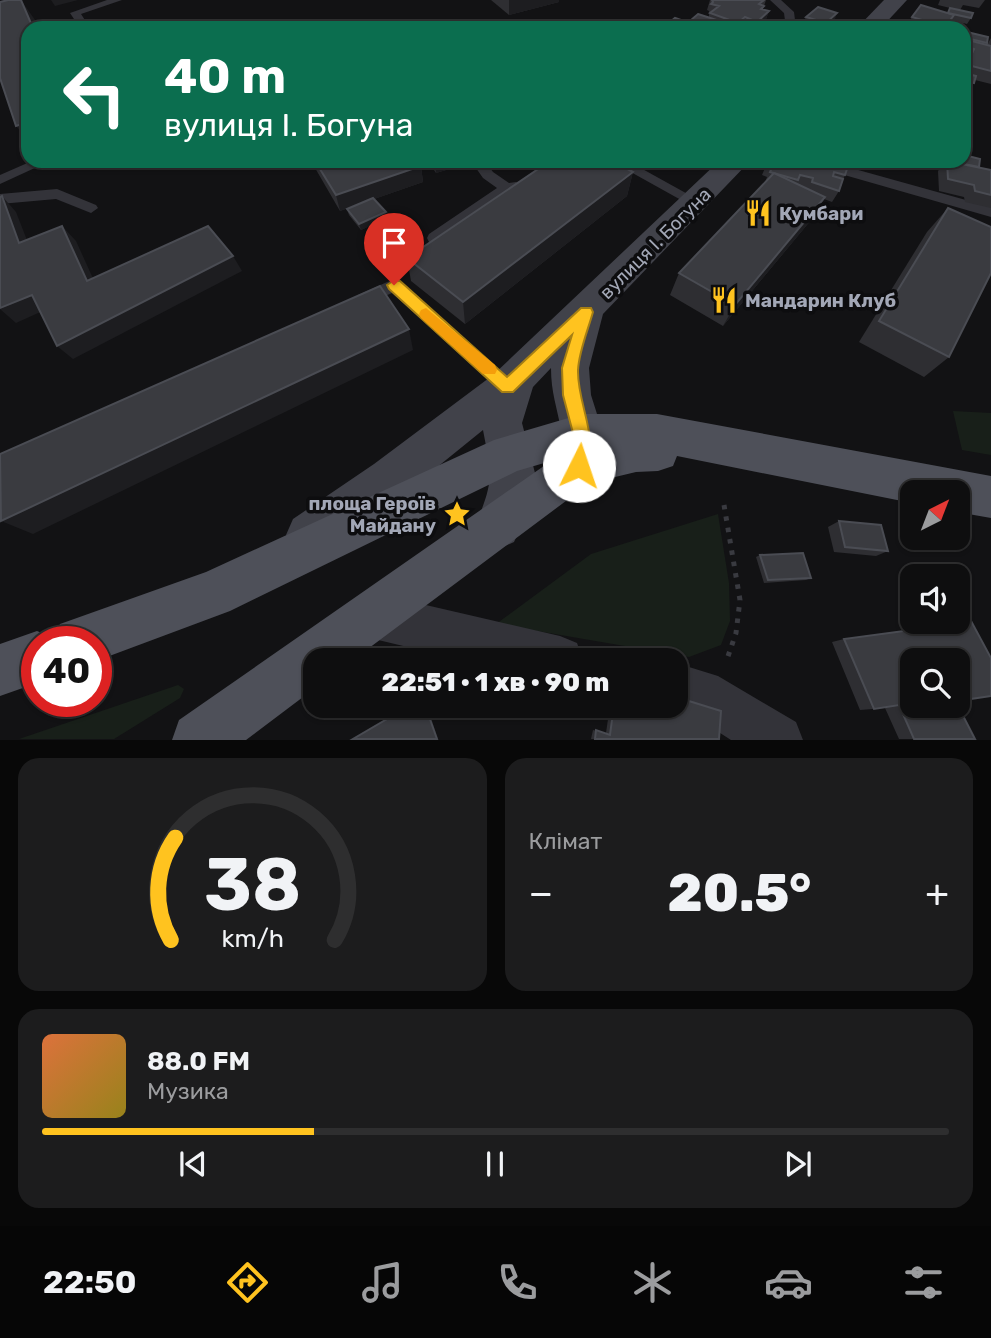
<!DOCTYPE html>
<html lang="uk">
<head>
<meta charset="utf-8">
<style>
	body { margin:0; font-family:Rubik,sans-serif; background:#1c1c1d; color:#f1f3f6; height:100vh; display:flex; flex-direction:column; font-size:26px; white-space:nowrap }
	* { box-sizing:border-box; margin:0 }
	p { font-size:23px; color:#9b9c9e }
	.icon { flex:none; width:38px; height:38px; fill:none; stroke:currentColor; stroke-width:2; stroke-linecap:round; stroke-linejoin:round }
	.map { position:relative; height:740px; overflow:hidden }
	.sheet { display:flex; flex-direction:column; gap:18px; padding:18px; background:#080808; flex:1 }
	.sheet>* { flex:none }
	.hud { position:absolute; left:21px; top:21px; width:950px; height:147px; border-radius:21px; box-shadow:0 2px 5px #0004,0 0 0 2px #2e2e2f; background:#0b6e4f; color:#fff; overflow:hidden }
	.needle { width:46px; rotate:42deg }
	.fabs { position:absolute; left:900px; top:480px; display:grid; gap:14px }
	.fabs a { display:grid; place-items:center; width:70px; height:70px; border-radius:14px; background:#0e0e0f; box-shadow:0 2px 5px #0004,0 0 0 2px #2e2e2f; font-size:35px }
	.speed { position:absolute; left:21px; top:626px; display:flex; gap:14px; font-size:35px; font-weight:700; text-align:center }
	.speed>* { display:grid; place-content:center; width:91px; height:91px; border-radius:50%; background:#0e0e0f; box-shadow:0 2px 5px #0004,0 0 0 2px #2e2e2f; line-height:1 }
	.speed .limit { border:10px solid #d22; background:#fff; color:#111 }
	.pin { position:absolute; display:grid; place-items:center; width:60px; height:60px; color:#fff; margin:-72px -30px; border-radius:50% 50% 50% 0; rotate:-45deg; box-shadow:0 0 7px #0007 }
	.pin .icon { rotate:45deg }
	.me { position:absolute; width:77px; margin:-38px; rotate:4deg; stroke-linejoin:round; filter:drop-shadow(0 0 5px #0008) }
	.turn { display:flex; align-items:center; gap:24px; height:147px; padding:0 28px; font-size:32px }
	.turn .icon { width:91px; height:91px; stroke-width:2.5 }
	.turn b { display:block; font-size:49px; line-height:60px }
	.big { font-size:52px; font-weight:800; line-height:1.1 }
	.sheet .widget { flex:1; display:flex; flex-direction:column; justify-content:center; gap:10px; min-width:0; padding:0 24px; border-radius:21px; background:#1c1c1d }
	.sheet .dial { align-items:center; gap:0 }
	.dial svg { height:182px; overflow:visible; fill:none; stroke:#2e2e2f; stroke-width:7; stroke-linecap:round; text-anchor:middle }
	.dial text { fill:#f1f3f6; stroke:none }
	.song { display:flex; align-items:center; gap:21px }
	.cover { width:84px; height:84px; border-radius:10px; background:linear-gradient(135deg,hsl(20 70% 55%),hsl(50 70% 35%)) }
	.played { height:7px; border-radius:4px; background:linear-gradient(90deg,#ffc31f 30%,#2e2e2f 30%) }
	.keys { display:flex; justify-content:space-around; direction:ltr }
	.heat { display:flex; justify-content:space-between; align-items:center; font-size:38px; direction:ltr }
	.sheet .tiles { flex:1; display:grid; gap:18px; grid-template-columns:1fr 1fr }
	.widget:last-child { grid-column:span 2 }
	.trip { position:absolute; left:303px; top:648px; width:385px; height:70px; border-radius:21px; background:#0e0e0f; box-shadow:0 2px 5px #0004,0 0 0 2px #2e2e2f; font-weight:800; line-height:70px; text-align:center }
	.tab-bar { display:flex; height:112px; justify-content:space-around; align-items:center; background:#060606; color:#9b9c9e }
	.tab-bar .icon { width:49px; height:49px }
	.tab-bar .selected { color:#ffc31f }
	.tab-bar b { font-size:32px; color:#f1f3f6 }
	.map>svg:first-child { display:block }
	.green { fill:#181f19 }
	.lines { fill:none; stroke-linecap:round; stroke-linejoin:round }
	.path { stroke:#393a40; stroke-width:5; stroke-dasharray:4.5 7; stroke-linecap:butt }
	.lane { fill:#333339; fill-rule:evenodd }
	.street { fill:#333339; fill-rule:evenodd }
	.secondary { fill:#41424a; fill-rule:evenodd }
	.primary { fill:#4e5059; fill-rule:evenodd }
	.wall { fill:#2e2e32 }
	.shaded-wall { fill:#1d1d20 }
	.building { fill:#3a3b40; stroke:#4a4c53; stroke-width:2 }
	.route { fill:#ffc31f; stroke:#a67f14; stroke-width:2 }
	.slow { fill:#f59e0b }
	.labels { text-anchor:middle; stroke-width:7; stroke-linejoin:round; paint-order:stroke }
	.poi-label { font-size:19px; font-weight:bold; fill:#a2a7b6; stroke:#0d0d0f; text-anchor:start }
	.street-label { font-size:19px; fill:#a2a7b6; stroke:#0d0d0f }
</style>
</head>
<body>
<div class="map">
<svg width="991" height="740" viewBox="0 0 991 740">
	<rect width="100%" height="100%" fill="#121214"/>
	<!-- green -->
	<g class="green">
		<polygon points="953,411 991,413 991,455 962,450"/>
		<polygon points="718,514 729,583 730,621 721,645 689,657 496,624 591,554"/>
		<polygon points="178,685 184,689 180,698 114,739 19,739"/>
	</g>
	<g class="lines">
		<!-- path -->
		<polyline class="path" points="724,505 740,600 736,633 726,662"/>
		<!-- lane -->
		<g class="lane">
			<polygon points="107,0 122,0 81,14 90,28 80,28 70,13"/>
			<polygon points="770,0 781,0 794,12 796,28 786,28 784,13"/>
			<polygon points="531,23 539,28 527,28 527,24"/>
			<polygon points="32,161 50,161 0,184 0,175"/>
			<polygon points="471,161 485,161 493,172 509,183 516,182 523,187 521,190 509,192 439,242 429,242 427,238 429,234 497,188 483,178"/>
			<polygon points="611,161 628,161 702,202 700,205 690,205"/>
			<polygon points="804,161 826,161 991,207 991,217 806,164"/>
			<polygon points="57,189 96,205 98,208 91,213 56,199 0,204 0,194"/>
			<polygon points="394,279 400,281 513,382 516,387 513,392 507,395 501,392 392,293 364,305 358,303 356,299 358,295"/>
		</g>
		<!-- street -->
		<g class="street">
			<polygon points="374,593 560,636 577,643 583,660 462,660 374,639 358,632 351,616 358,600"/>
			<polygon points="676,663 718,676 796,722 803,740 731,740 692,715 662,705 676,705"/>
		</g>
		<!-- secondary -->
		<g class="secondary">
			<polygon points="884,0 907,0 881,28 857,28"/>
			<path d="M719,161H750L603,314L589,368L591,395L603,433L600,466L594,480L579,486L564,480C554,458 564,450 561,430C557,407 551,393 551,368L533,387L522,423L535,473L531,505L514,542L498,549L482,542L475,526C494,481 492,477 483,430L404,494L325,551L309,558L293,551L286,535L293,519L374,464L493,375Z"/>
		</g>
		<!-- primary -->
		<polygon class="primary" points="582,414 657,414 991,476 991,518 957,512 957,492 912,492 912,503 677,456 673,466 658,471 636,472 590,483 353,660 315,660 315,688 246,740 172,740 179,720 551,461 517,471 230,611 96,661 96,642 37,642 37,683 0,696 0,644 37,631 54,638 60,624 206,572 494,440"/>
	</g>
	<!-- wall -->
	<g class="wall">
		<polygon points="491,0 559,0 559,2 509,15"/>
		<polygon points="710,0 766,0 763,9 769,11 765,22 758,28 664,28 665,26 690,23 691,20 709,17 709,11 707,10"/>
		<polygon points="940,0 985,0 979,8 963,5 960,10 971,18 967,24 950,20 945,28 905,28 912,17 947,13 950,8 938,5"/>
		<polygon points="806,17 835,19 824,28 820,28 803,22"/>
		<polygon points="967,32 987,43 986,44 987,45 991,38 991,84 975,80 969,89 964,88 964,36"/>
		<polygon points="311,161 417,161 421,166 423,182 374,199 386,212 387,218 361,230 349,215 347,209 351,207 340,211"/>
		<polygon points="428,161 462,161 463,165 436,173"/>
		<polygon points="537,161 613,161 633,172 627,196 465,324 411,281 407,258 543,165"/>
		<polygon points="768,161 842,161 845,175 839,191 832,202 824,199 811,220 723,326 670,295 679,273 765,183 767,177 762,175"/>
		<polygon points="946,161 964,161 979,167 991,170 991,208 965,202 964,197 939,191 938,171"/>
		<polygon points="948,208 949,357 924,377 859,342 927,232"/>
		<polygon points="839,521 888,551 876,556 834,552 828,527"/>
		<polygon points="760,555 811,578 806,580 764,583 756,557"/>
		<polygon points="914,621 957,621 912,660 975,739 899,739 885,708 860,710 832,642 844,639 918,629"/>
		<polygon points="610,705 676,705 719,739 591,739 593,730 606,733"/>
	</g>
	<!-- shaded-wall -->
	<g class="shaded-wall">
		<polygon points="21,0 35,20 38,28 33,28"/>
		<polygon points="51,0 78,0 55,6"/>
		<polygon points="509,0 559,0 559,2 509,15"/>
		<polygon points="769,11 765,22 758,28 754,28 757,22"/>
		<polygon points="837,13 835,19 824,28 826,23"/>
		<polygon points="745,17 741,28 736,28 738,23"/>
		<polygon points="28,122 28,140 16,126"/>
		<polygon points="437,161 462,161 463,165 436,173 435,162"/>
		<polygon points="421,166 423,182 340,211 336,195"/>
		<polygon points="633,172 627,196 465,324 463,302"/>
		<polygon points="2,196 16,212 34,258 19,243"/>
		<polygon points="825,197 811,220 723,326 735,305"/>
		<polygon points="386,212 387,218 361,230 359,224"/>
		<polygon points="62,226 76,241 101,296 87,281"/>
		<polygon points="233,256 242,271 73,359 57,346"/>
		<polygon points="32,295 47,309 16,323 0,309 0,308"/>
		<polygon points="409,329 413,350 33,534 1,521"/>
		<polygon points="425,705 427,705 438,739 437,739"/>
	</g>
	<!-- building -->
	<g class="building">
		<polygon points="8,0 21,0 33,28 28,28 28,122 16,126 0,78 0,2"/>
		<polygon points="712,0 764,0 759,4 764,6 761,9 769,11 757,22 745,17 738,23 710,13 719,6 711,4 713,2"/>
		<polygon points="921,5 954,15 945,27 912,17"/>
		<polygon points="818,7 837,13 826,23 806,17"/>
		<polygon points="950,8 973,13 971,18 948,13"/>
		<polygon points="698,14 735,26 733,28 672,28 665,26 675,18 701,27 704,24 691,20"/>
		<polygon points="967,32 988,37 987,43 966,38"/>
		<polygon points="968,40 991,46 991,71 964,64 964,57 970,58 974,49 966,46"/>
		<polygon points="964,73 976,76 974,83 964,81"/>
		<polygon points="964,155 980,159 979,167 959,163 959,161 964,161"/>
		<polygon points="315,161 417,161 421,166 336,195"/>
		<polygon points="550,161 613,161 633,172 463,302 407,258"/>
		<polygon points="769,161 842,161 849,163 845,175 834,172 833,176 843,179 839,191 812,182 813,178 800,175 798,180 770,172 773,165 767,164"/>
		<polygon points="947,161 991,170 991,195 975,191 974,185 948,179"/>
		<polygon points="774,173 825,197 735,305 679,273"/>
		<polygon points="2,196 19,243 62,226 87,281 208,226 233,256 57,346 32,295 0,308 0,197"/>
		<polygon points="373,198 386,212 359,224 347,209"/>
		<polygon points="948,208 991,227 991,273 949,357 879,321"/>
		<polygon points="380,286 409,329 1,521 0,454"/>
		<polygon points="839,521 881,525 888,551 845,547"/>
		<polygon points="803,553 811,578 768,580 760,555"/>
		<polygon points="963,606 991,658 991,696 957,701 957,660 912,660 912,705 957,705 957,704 975,739 914,739 899,705 874,709 844,639 934,627 931,621 957,621 957,607"/>
		<polygon points="676,697 721,711 719,739 595,739 596,730 610,735 614,705 676,705"/>
		<polygon points="411,705 425,705 437,739 353,739"/>
	</g>
	<!-- route -->
	<path class="route" d="M394,280L400,281L507,377L581,308H591L593,312C588,330 579,351 578,370C577,404 600,438 586,472L579,475L573,472L570,466L573,433L563,395L562,368L572,335L513,392H502L389,289L387,285Z"/>
	<!-- slow -->
	<polygon class="slow" points="426,308 495,365 497,370 495,374 483,374 421,318 419,314 421,310"/>
	<!-- icons -->
	<defs>
		<symbol id="restaurant-bare" viewBox="-9 -9 18 18"><path d="M-5-6h1v4h1v-4h1v4h1v-4h1v5L-1.5 .5V6h-2V.5L-5-1ZM5-6V6H3V1.5H1.5Q1.5-4 5-6Z" fill="#ffc31f" stroke="#0d0d0f" stroke-width="2.5" paint-order="stroke"/></symbol>
		<symbol id="sight-bare" viewBox="-9 -9 18 18"><path d="M0-6L1.8-2.2L6-1.7L2.9 1.2L3.7 5.4L0 3.3L-3.7 5.4L-2.9 1.2L-6-1.7L-1.8-2.2Z" fill="#ffc31f" stroke="#0d0d0f" stroke-width="2.5" paint-order="stroke"/></symbol>
	</defs>
	<g fill-rule="evenodd">
		<use href="#restaurant-bare" x="739" y="194" width="38" height="38"/>
		<use href="#restaurant-bare" x="705" y="281" width="38" height="38"/>
		<use href="#sight-bare" x="438" y="495" width="38" height="38"/>
	</g>
	<g class="labels">
		<!-- poi labels -->
		<g class="poi-label">
			<text x="779" y="220">Кумбари</text>
			<text x="745" y="307">Мандарин Клуб</text>
			<text x="436" y="510" text-anchor="end">площа Героїв<tspan x="436" dy="22">Майдану</tspan></text>
		</g>
		<!-- street labels -->
		<g class="street-label">
			<text transform="translate(655 243) rotate(-45)" y="7">вулиця І. Богуна</text>
		</g>
	</g>
</svg>
<div class="fabs">
<a><svg class="needle" viewBox="-14 -14 28 28"><path d="M0-13l5 13h-10z" fill="#e53935"/><path d="M0 13l5-13h-10z" fill="#9b9c9e"/></svg></a>
<a><svg class="icon" aria-label="sound" viewBox="0 0 24 24"><path d="M4 9h4l5-4v14l-5-4H4zM17 9q2 3 0 6"/></svg></a>
<a><svg class="icon" aria-label="search" viewBox="0 0 24 24"><circle cx="10" cy="10" r="6"/><path d="M15 15l6 6"/></svg></a>
</div>
<div class="speed"><div class="limit">40</div></div>
<div class="pin" style="left:394px;top:285px;background:#d93025"><svg class="icon" aria-label="arrive" viewBox="0 0 24 24"><path d="M6 21V4h12l-3 4 3 4H6"/></svg></div>
<svg class="me" style="left:579px;top:466px" viewBox="-20 -20 40 40"><circle r="19" fill="#fff"/><path d="M0-13L10 11 0 6-10 11z" fill="#ffc31f"/></svg>
<div class="trip">22:51 · 1 хв · 90 m</div>
<div class="hud">
<div class="turn"><svg class="icon" aria-label="left" viewBox="0 0 24 24"><path d="M17 20v-9H6M10 6l-5 5 5 5"/></svg><div><b>40 m</b>вулиця І. Богуна</div></div>
</div>
</div>
<section class="sheet">
<div class="tiles">
<div class="widget dial"><svg viewBox="0 0 100 80">
<path d="M14 69A42 42 0 1 1 86 69"/>
<path d="M14 69A42 42 0 0 1 16 24" stroke="#ffc31f"/>
<text x="50" y="56" font-size="32" font-weight="700">38</text>
<text x="50" y="72" font-size="11">km/h</text>
</svg></div>
<div class="widget"><p>Клімат</p>
<div class="heat"><a>−</a><b class="big">20.5°</b><a>+</a></div>
</div>
<div class="widget">
<div class="song"><i class="cover"></i><div><b>88.0 FM</b><p>Музика</p></div></div>
<div class="played"></div>
<div class="keys"><svg class="icon" aria-label="previous" viewBox="0 0 24 24"><path d="M18 5L8 12l10 7zM5 5v14"/></svg><svg class="icon" aria-label="pause" viewBox="0 0 24 24"><path d="M8 5v14M16 5v14"/></svg><svg class="icon" aria-label="next" viewBox="0 0 24 24"><path d="M6 5l10 7-10 7zM19 5v14"/></svg></div>
</div>
</div>
</section>
<nav class="tab-bar">
<b>22:50</b>
<svg class="icon selected" aria-label="directions" viewBox="0 0 24 24"><path d="M12 3l9 9-9 9-9-9zM9 14v-3h6M13 9l2 2-2 2"/></svg>
<svg class="icon" aria-label="music" viewBox="0 0 24 24"><path d="M9 18V5l10-2v13"/><circle cx="6" cy="18" r="3"/><circle cx="16" cy="16" r="3"/></svg>
<svg class="icon" aria-label="phone" viewBox="0 0 24 24"><path d="M5 4h4l2 5-3 2q2 4 5 5l2-3 5 2v4C11 20 4 13 5 4z"/></svg>
<svg class="icon" aria-label="climate" viewBox="0 0 24 24"><path d="M12 3v18M4 7l16 10M4 17L20 7"/></svg>
<svg class="icon" aria-label="car" viewBox="0 0 24 24"><path d="M5 17H2v-5l4-1 3-4h7l3 4 3 1v5h-3M9 17h6M6 11h13"/><circle cx="7" cy="17" r="2"/><circle cx="17" cy="17" r="2"/></svg>
<svg class="icon" aria-label="filters" viewBox="0 0 24 24"><path d="M4 7h16M4 17h16"/><circle cx="9" cy="7" r="2"/><circle cx="15" cy="17" r="2"/></svg>
</nav>
</body>
</html>
